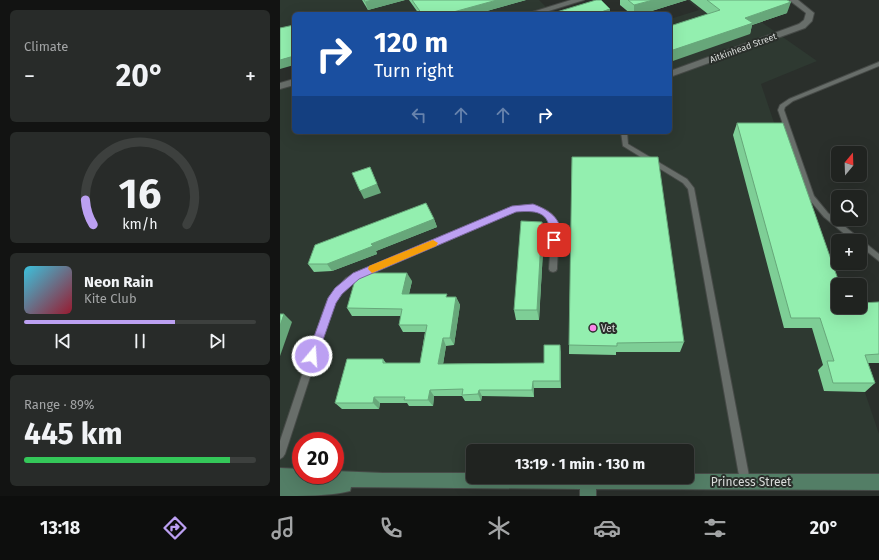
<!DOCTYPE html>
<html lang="en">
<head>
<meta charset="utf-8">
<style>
	body { margin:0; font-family:"Fira Sans",sans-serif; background:#282b29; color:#f1f3f6; height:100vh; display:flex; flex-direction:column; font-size:15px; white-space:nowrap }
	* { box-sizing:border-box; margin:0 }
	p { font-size:13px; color:#a2a4a5 }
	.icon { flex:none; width:22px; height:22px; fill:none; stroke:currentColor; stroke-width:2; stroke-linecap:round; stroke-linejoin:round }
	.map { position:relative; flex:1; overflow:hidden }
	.side { display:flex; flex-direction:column; gap:10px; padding:10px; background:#121312; width:280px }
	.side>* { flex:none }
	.banner { position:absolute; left:12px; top:12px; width:380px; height:122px; border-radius:6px; box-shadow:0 4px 16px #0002,0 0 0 1px #3d403e; background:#1a4fa0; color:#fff; overflow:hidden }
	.needle { width:26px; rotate:19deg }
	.fabs { position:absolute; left:551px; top:146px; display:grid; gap:8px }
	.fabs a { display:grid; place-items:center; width:36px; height:36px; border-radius:6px; background:#202320; box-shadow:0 4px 16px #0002,0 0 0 1px #3d403e; font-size:20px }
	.speed { position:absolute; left:12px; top:432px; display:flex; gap:8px; font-size:20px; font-weight:700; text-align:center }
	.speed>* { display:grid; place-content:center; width:52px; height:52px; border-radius:50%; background:#202320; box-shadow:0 4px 16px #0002,0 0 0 1px #3d403e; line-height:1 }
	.speed .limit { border:6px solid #d22; background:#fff; color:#111 }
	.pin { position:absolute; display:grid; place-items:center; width:34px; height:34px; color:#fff; margin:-17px; border-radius:8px; box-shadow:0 2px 6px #0006 }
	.me { position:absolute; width:44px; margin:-22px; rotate:18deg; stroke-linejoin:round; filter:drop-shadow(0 0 3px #0008) }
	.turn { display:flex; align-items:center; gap:14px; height:84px; padding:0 16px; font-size:18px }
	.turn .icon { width:52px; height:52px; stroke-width:2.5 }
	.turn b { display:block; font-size:28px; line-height:34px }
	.lanes { display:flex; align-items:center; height:38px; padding:0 16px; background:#0003; justify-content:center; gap:20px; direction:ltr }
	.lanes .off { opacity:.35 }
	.big { font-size:30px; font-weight:700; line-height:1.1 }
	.side .card { flex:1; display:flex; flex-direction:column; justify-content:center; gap:6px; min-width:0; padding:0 14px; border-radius:6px; background:#282b29 }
	.side .dial { align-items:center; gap:0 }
	.dial svg { height:104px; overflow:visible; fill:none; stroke:#3d403e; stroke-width:7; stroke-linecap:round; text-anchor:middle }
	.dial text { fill:#f1f3f6; stroke:none }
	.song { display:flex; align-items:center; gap:12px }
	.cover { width:48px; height:48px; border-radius:6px; background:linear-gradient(135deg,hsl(190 70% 55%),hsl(350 70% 35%)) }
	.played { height:4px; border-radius:2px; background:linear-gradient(90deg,#bca0f2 65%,#3d403e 65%) }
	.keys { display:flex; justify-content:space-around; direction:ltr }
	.heat { display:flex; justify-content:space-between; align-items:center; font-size:22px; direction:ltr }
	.charge { height:6px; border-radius:3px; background:linear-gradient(90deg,#34c759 89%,#3d403e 0) }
	.trip { position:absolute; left:186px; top:444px; width:228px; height:40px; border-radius:6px; background:#202320; box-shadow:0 4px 16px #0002,0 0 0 1px #3d403e; font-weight:700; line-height:40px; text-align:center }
	.dock { display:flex; height:64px; justify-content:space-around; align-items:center; background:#0d0e0d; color:#a2a4a5 }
	.dock .icon { width:28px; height:28px }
	.dock .on { color:#bca0f2 }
	.dock b { font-size:18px; color:#f1f3f6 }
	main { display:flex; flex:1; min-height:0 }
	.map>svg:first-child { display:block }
	.built { fill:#2e3931; fill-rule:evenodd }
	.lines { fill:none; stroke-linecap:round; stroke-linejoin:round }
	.lane-casing { stroke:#464a47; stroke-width:2 }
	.street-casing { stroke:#464a47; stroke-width:2 }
	.secondary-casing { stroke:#464a47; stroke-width:2 }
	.lane { fill:#686e6a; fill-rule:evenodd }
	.street { fill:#686e6a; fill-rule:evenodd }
	.secondary { fill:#537e66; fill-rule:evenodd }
	.wall { fill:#7ece96 }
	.shaded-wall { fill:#67a77a }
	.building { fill:#93efaf; stroke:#67a77a }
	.route { fill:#bca0f2; stroke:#7a689d }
	.slow { fill:#f59e0b }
	.poi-dot { fill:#f987e8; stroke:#2a2f2b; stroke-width:1.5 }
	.labels { text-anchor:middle; stroke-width:4; stroke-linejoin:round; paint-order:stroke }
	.far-street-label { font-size:9px; fill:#d9dcda; stroke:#2a2f2b }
	.poi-label { font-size:10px; fill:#d9dcda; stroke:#2a2f2b; text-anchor:start }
	.near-street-label { font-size:12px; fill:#d9dcda; stroke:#2a2f2b }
</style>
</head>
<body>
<main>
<section class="side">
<div class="card"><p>Climate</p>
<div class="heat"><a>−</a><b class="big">20°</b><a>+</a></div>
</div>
<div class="card dial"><svg viewBox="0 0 100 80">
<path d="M14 69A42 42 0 1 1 86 69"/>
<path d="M14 69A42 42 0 0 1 8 50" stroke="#bca0f2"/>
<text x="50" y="56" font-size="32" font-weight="700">16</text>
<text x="50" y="72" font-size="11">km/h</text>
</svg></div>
<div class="card">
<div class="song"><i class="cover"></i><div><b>Neon Rain</b><p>Kite Club</p></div></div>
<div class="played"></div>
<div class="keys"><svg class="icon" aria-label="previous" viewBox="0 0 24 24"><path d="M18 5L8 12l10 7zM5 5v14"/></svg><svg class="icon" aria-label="pause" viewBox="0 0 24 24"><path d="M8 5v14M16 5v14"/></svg><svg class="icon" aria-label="next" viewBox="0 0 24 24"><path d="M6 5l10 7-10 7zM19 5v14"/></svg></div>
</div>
<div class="card"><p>Range · 89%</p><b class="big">445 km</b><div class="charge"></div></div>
</section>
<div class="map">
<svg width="599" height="496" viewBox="0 0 599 496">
	<rect width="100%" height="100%" fill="#2a2f2b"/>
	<!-- built -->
	<g class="built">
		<polygon points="0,0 150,0 160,14 14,14 14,31 0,35"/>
		<polygon points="186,0 259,0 268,9 252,14 198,14"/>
		<path d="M407,0H450L537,61L481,84L599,434V484L0,481V87L14,83V132H390V19L419,10ZM21,441H55V475H21ZM193,451H407V477H193Z"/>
	</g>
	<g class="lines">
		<defs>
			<g id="lane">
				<polygon points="599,62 599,66 513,101 505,107 504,110 534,196 548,213 599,254 599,261 580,246 580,241 573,241 544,217 529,199 498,110 500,105 509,99"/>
				<polygon points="341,132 347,132 348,144 407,179 414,188 470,481 468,484 465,486 462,484 460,481 408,189 403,183 343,146"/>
				<path d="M247,205C260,206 273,210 278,224C280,231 277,260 277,269L276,271L273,272L270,271L269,269L272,225L269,221L266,216L257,211L247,210L236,211L72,282L54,303L5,454L3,457L0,459V441L43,312L48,299L66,278L233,207Z"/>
			</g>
			<g id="street">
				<polygon points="291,0 304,0 259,14 246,14"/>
				<polygon points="509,0 518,0 534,13 532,21 525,28 390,77 390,71 519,24 524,20 526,13"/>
				<polygon points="14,79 14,85 0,89 0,83"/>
			</g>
			<path id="secondary" d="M0,468L21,469V475H55V471L103,473H193V477H407V474H599V490L316,489V496H300V489L71,487L70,491C49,496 22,496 0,496Z"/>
		</defs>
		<!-- lane casing -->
		<use href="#lane" class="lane-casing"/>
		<!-- street casing -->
		<use href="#street" class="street-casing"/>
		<!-- secondary casing -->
		<use href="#secondary" class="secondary-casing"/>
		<!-- lane -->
		<use href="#lane" class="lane"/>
		<!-- street -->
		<use href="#street" class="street"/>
		<!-- secondary -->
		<use href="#secondary" class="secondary"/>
	</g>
	<!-- wall -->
	<g class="wall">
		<polygon points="82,0 125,0 88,10"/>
		<polygon points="129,0 246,0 196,14 139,14"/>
		<polygon points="340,0 407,0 362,14 351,14 340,5"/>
		<polygon points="410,0 507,0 507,13 472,25 470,34 428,14"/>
		<polygon points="457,123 558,307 599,302 599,363 588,363 595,383 585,392 544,391 538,370 543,365 532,328 504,328 453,135"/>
		<polygon points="292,157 404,342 400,352 336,352 336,355 289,354"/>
		<polygon points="154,219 157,227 96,251 97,254 52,271 34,272 28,264"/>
		<polygon points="262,222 264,233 259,320 236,320 234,310"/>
		<polygon points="132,281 129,294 168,297 176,297 180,305 174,345 166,346 163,364 264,363 281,352 281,388 254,388 254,397 202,396 201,401 185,401 182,396 154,396 153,406 129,406 127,403 100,403 99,409 62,409 55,403 103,359 106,363 140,363 145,332 123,332 119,325 121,316 72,316 67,308"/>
	</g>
	<!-- shaded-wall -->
	<g class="shaded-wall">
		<polygon points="92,0 125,0 88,10 85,2"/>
		<polygon points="217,0 246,0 196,14 166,14"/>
		<polygon points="373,0 407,0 362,14 354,14 354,5"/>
		<polygon points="511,2 507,13 472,25 470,34 390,62 390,51 465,18"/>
		<polygon points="330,9 330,14 315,14"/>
		<polygon points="14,56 14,65 0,69 0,60"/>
		<polygon points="90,167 101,193 84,199 80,191"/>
		<polygon points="154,219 157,227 96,251 97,254 52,271 47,264 91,244"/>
		<polygon points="262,222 264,233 259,320 257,310"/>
		<polygon points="127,273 132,281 127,302 122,294"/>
		<polygon points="176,297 180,305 174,345 170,338"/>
		<polygon points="4,314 12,322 0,356 0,326"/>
		<polygon points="163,338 166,346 162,371 158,364"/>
		<polygon points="280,345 281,352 281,388 280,381"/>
		<polygon points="253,381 254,388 254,397 252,390"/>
		<polygon points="150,390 154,396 153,406 148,400"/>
		<polygon points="199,390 202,396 201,401 198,394"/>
		<polygon points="94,397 100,403 99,409 93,403"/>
	</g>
	<!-- building -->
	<g class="building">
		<polygon points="84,0 92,0 85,2"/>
		<polygon points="132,0 217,0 166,14 142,14"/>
		<polygon points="316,0 321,0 330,9 315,14 270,14"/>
		<polygon points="348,0 373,0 354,5"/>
		<polygon points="427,0 507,0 511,2 465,18 473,23 390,51 390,26 440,10"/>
		<polygon points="14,25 14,56 0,60 0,28"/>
		<polygon points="457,123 503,123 560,285 558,285 558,307 580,307 580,303 599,302 599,354 585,355 595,383 553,383 547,361 554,361 540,318 511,318"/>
		<polygon points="292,157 378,157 404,342 337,343 337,346 289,345"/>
		<polygon points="90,167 97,184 80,191 72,173"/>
		<polygon points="146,203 154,219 91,244 93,246 47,264 28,264 35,245"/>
		<polygon points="241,221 262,222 257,310 234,310"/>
		<polygon points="77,273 127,273 122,294 167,294 166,297 176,297 170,338 163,338 158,364 264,363 264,345 280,345 280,381 253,381 252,390 199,390 198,394 182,395 183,389 150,390 148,400 124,400 125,397 94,397 93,403 55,403 67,359 103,359 103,363 140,363 147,325 119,325 122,309 67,308"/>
		<polygon points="0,314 4,314 0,326"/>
	</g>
	<!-- route -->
	<path class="route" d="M253,204C270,210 287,222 278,242L274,243L270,240C271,213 260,210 236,212L79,279L62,294L56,303L36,360L32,361L28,360L27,356L48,298L55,288L73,273L232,206Z"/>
	<!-- slow -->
	<polygon class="slow" points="153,240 158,243 156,246 92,273 88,269 89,266"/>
	<!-- markers -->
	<circle class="poi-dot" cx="313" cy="328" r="4"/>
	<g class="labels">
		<!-- far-street labels -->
		<g class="far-street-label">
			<text transform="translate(463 48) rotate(-20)" y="3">Aitkinhead Street</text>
		</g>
		<!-- poi labels -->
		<g class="poi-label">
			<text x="321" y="332">Vet</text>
		</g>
		<!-- near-street labels -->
		<g class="near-street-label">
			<text x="471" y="486">Princess Street</text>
		</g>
	</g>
</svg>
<div class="fabs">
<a><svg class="needle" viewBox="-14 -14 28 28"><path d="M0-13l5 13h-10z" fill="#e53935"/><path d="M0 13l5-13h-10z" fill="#a2a4a5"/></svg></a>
<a><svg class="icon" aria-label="search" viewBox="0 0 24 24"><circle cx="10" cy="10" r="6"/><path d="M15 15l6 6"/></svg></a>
<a>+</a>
<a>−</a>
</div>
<div class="speed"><div class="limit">20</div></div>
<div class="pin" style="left:274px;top:240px;background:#d93025"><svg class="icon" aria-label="arrive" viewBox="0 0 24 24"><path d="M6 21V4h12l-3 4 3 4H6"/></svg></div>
<svg class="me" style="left:32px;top:356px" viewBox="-20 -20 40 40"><circle r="17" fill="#bca0f2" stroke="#fff" stroke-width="3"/><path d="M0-11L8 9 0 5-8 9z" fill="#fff"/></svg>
<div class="trip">13:19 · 1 min · 130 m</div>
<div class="banner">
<div class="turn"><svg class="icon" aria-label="right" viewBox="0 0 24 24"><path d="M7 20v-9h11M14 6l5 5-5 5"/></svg><div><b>120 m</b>Turn right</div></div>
<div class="lanes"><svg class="icon off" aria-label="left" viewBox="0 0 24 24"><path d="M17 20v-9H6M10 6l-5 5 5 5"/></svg><svg class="icon off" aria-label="ahead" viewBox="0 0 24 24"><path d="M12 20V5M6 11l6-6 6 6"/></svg><svg class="icon off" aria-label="ahead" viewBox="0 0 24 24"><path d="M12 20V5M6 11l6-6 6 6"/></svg><svg class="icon" aria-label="right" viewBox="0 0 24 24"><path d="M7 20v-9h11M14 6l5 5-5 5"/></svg></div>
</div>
</div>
</main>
<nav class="dock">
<b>13:18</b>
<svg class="icon on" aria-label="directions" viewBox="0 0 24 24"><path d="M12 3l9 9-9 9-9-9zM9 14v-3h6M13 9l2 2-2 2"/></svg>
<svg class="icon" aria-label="music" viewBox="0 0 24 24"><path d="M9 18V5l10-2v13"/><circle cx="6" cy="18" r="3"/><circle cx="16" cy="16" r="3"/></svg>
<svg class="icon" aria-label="phone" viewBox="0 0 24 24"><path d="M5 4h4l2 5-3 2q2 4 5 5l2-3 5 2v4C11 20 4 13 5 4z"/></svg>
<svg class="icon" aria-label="climate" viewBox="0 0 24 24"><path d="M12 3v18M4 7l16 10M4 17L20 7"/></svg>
<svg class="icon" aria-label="car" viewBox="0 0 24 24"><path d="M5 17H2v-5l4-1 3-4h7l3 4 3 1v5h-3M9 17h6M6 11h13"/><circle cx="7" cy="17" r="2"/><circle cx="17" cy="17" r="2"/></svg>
<svg class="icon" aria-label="filters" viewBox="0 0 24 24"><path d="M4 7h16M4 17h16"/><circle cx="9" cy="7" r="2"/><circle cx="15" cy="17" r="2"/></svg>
<b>20°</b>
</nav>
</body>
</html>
